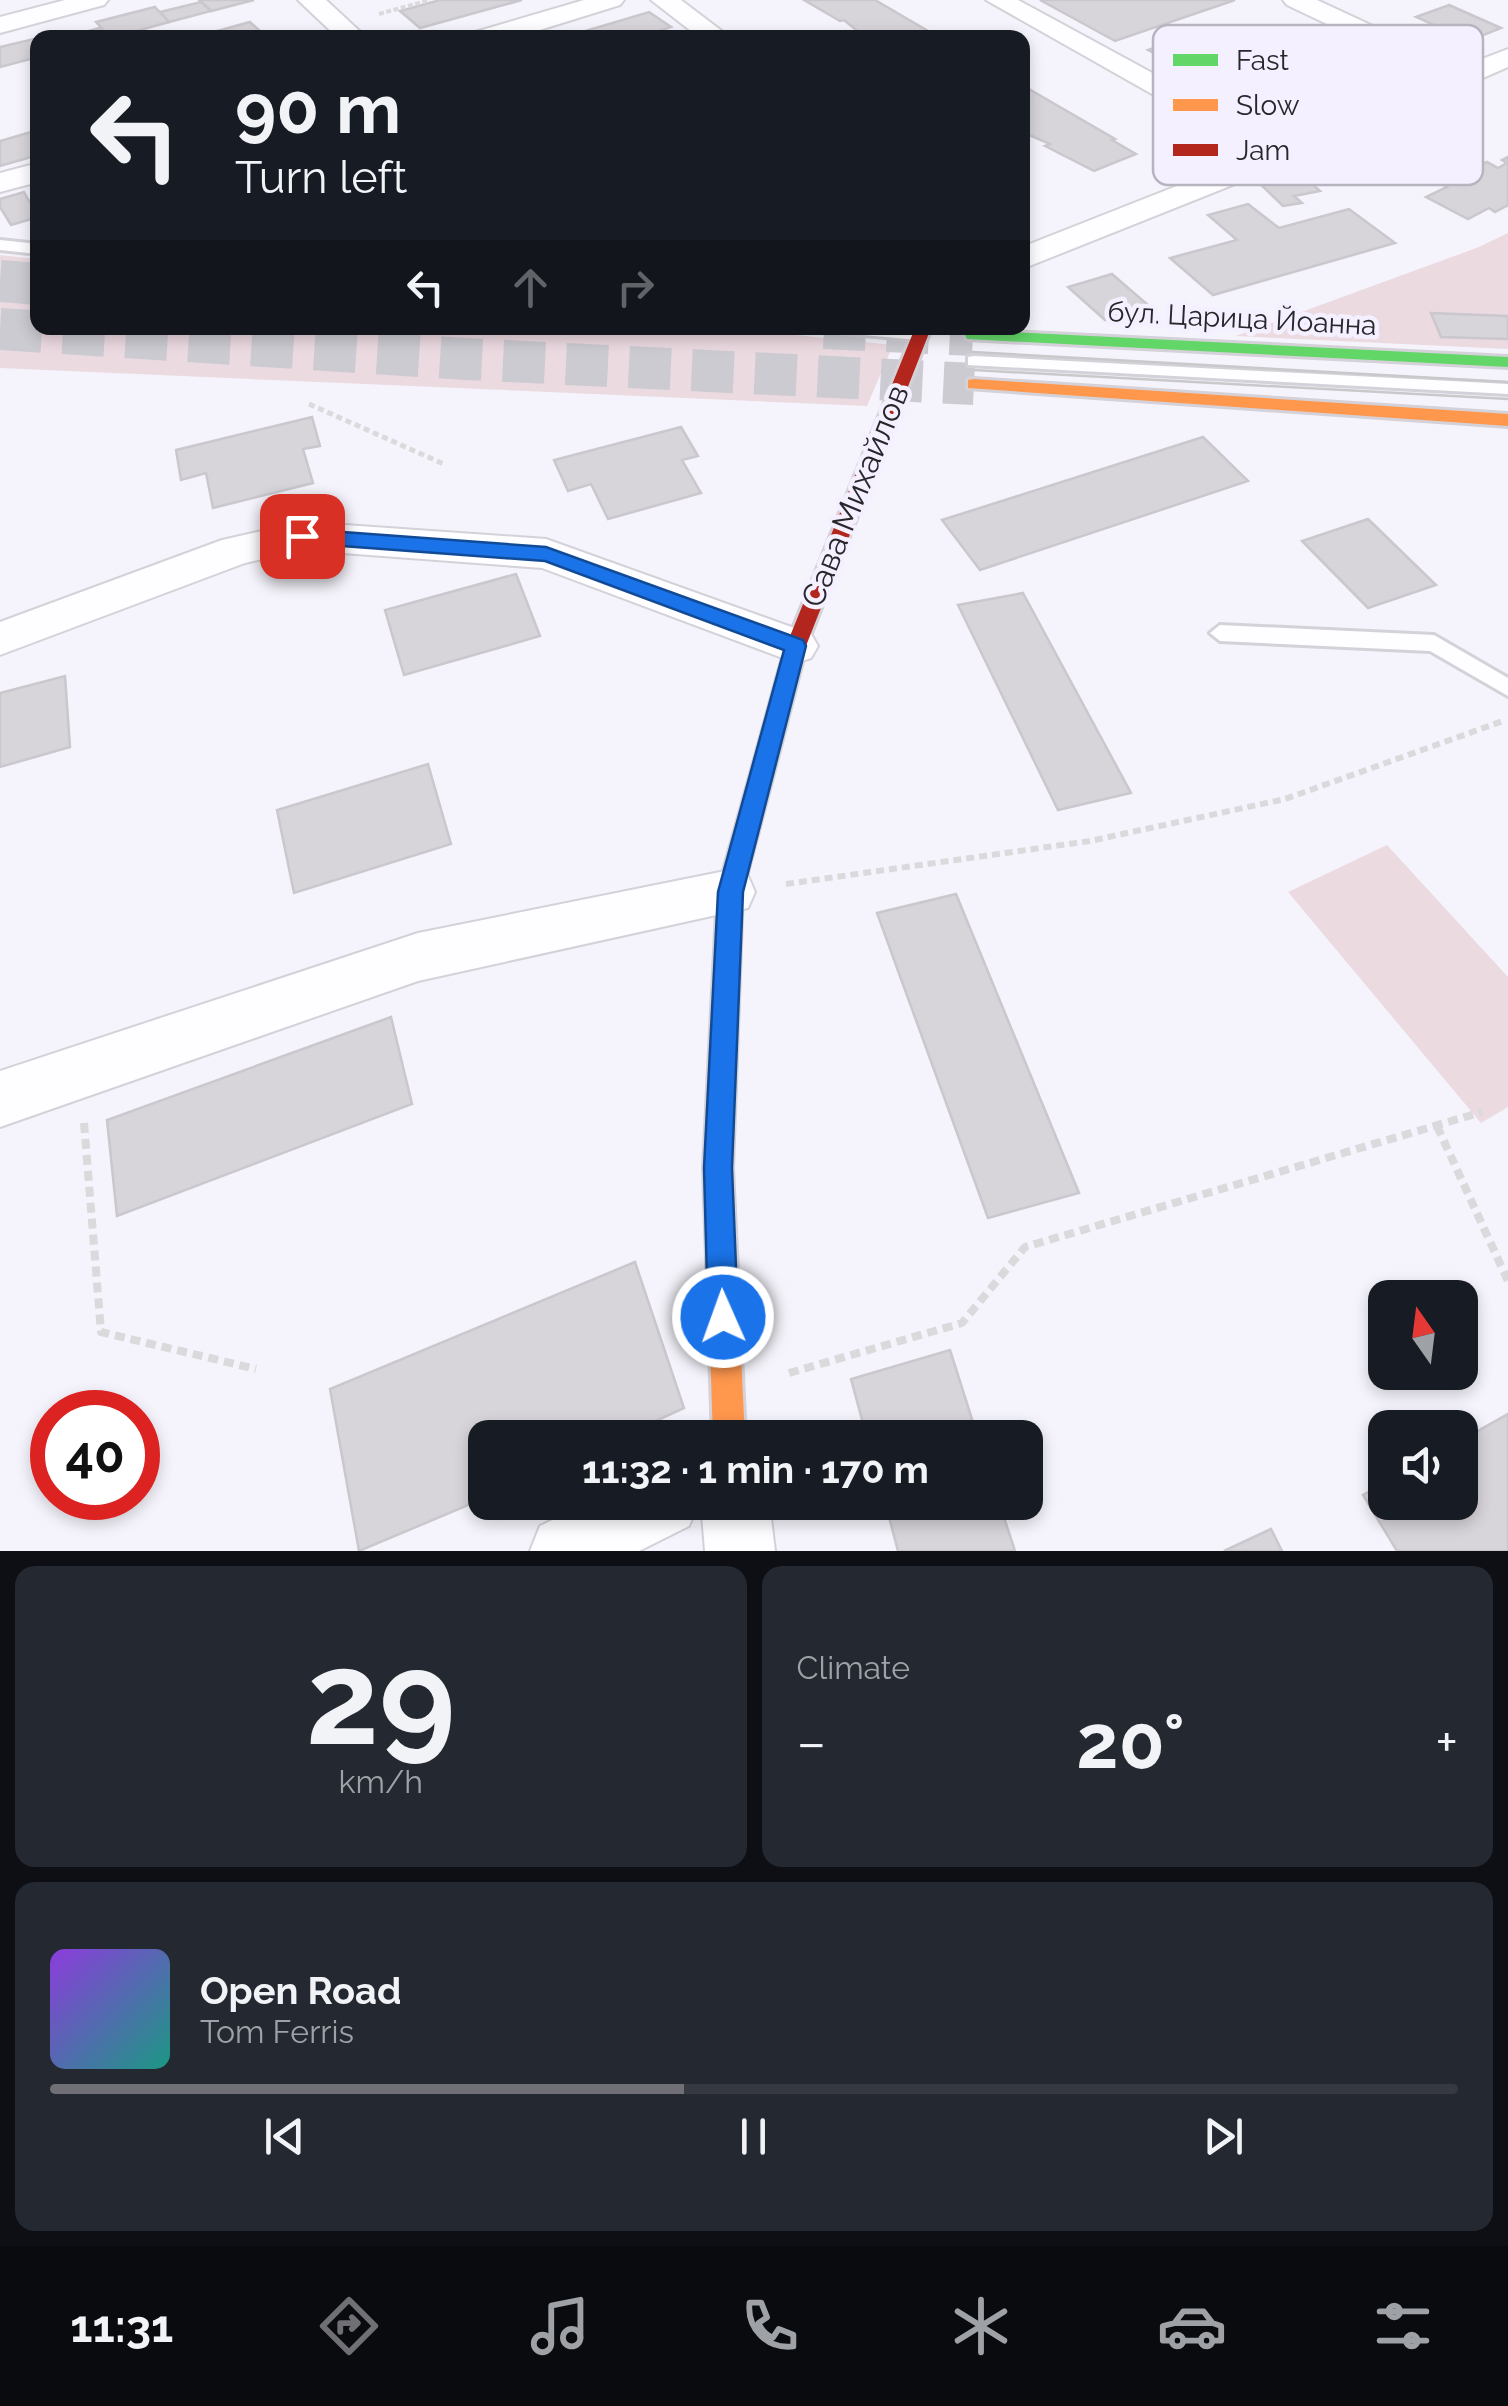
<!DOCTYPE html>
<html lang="en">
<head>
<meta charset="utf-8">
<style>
	body { margin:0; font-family:Raleway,sans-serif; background:#242831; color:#f1f3f6; height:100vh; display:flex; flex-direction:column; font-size:38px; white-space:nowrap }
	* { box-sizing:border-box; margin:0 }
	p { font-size:32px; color:#9ea1a6 }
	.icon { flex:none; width:55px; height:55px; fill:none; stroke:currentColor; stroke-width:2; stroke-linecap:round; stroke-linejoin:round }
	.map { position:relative; height:1551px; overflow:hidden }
	.panel { display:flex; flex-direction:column; gap:15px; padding:15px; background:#0d0f14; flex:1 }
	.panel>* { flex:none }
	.hud { position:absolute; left:30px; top:30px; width:1000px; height:305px; border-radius:20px; box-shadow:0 5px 15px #0003; background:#171b24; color:#f1f3f6; overflow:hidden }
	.needle { width:65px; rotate:346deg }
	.buttons { position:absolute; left:1368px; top:1280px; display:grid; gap:20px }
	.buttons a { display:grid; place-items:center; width:110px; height:110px; border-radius:20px; background:#171b24; box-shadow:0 5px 15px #0003; font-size:50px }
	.speed { position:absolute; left:30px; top:1390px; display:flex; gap:20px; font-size:50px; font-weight:700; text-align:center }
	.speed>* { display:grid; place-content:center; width:130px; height:130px; border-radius:50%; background:#171b24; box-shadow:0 5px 15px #0003; line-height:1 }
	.speed .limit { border:15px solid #d22; background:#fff; color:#111 }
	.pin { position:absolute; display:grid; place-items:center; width:85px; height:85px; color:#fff; margin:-42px; border-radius:20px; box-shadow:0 5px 15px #0006 }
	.me { position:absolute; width:110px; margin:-55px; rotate:358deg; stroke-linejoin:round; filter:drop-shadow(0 0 8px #0008) }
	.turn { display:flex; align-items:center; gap:35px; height:210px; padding:0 40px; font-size:45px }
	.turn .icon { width:130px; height:130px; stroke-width:2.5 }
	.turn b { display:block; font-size:70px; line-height:85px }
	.lanes { display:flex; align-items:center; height:95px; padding:0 40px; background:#0003; justify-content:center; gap:50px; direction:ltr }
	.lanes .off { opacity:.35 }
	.big { font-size:75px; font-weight:700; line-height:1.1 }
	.panel .tile { flex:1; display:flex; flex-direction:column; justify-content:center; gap:15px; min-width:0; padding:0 35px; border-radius:20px; background:#242831 }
	.panel .dial { align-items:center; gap:0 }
	.dial b { font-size:130px; line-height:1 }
	.song { display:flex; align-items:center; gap:30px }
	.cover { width:120px; height:120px; border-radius:15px; background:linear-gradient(135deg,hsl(270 70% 55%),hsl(170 70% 35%)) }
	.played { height:10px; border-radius:5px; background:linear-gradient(90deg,#706f75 45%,#363941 45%) }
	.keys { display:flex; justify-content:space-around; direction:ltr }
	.heat { display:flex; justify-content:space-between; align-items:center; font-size:55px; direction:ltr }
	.panel .tiles { flex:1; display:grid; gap:15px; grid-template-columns:1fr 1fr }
	.tile:last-child { grid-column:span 2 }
	.trip { position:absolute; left:468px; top:1420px; width:575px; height:100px; border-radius:20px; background:#171b24; box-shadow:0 5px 15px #0003; font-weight:700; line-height:100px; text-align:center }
	.tab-bar { display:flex; height:160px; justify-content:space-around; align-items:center; background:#090b0e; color:#9ea1a6 }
	.tab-bar .icon { width:70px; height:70px }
	.tab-bar .on { color:#706f75 }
	.tab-bar b { font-size:45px; color:#f1f3f6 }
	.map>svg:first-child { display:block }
	.green { fill:#ecdae1 }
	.building { fill:#d7d4da; stroke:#cac7cd; stroke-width:2.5 }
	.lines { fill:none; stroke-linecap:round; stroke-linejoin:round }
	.primary-tunnel { stroke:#cccbd2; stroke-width:42; stroke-dasharray:42 21; stroke-linecap:butt }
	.lane-casing { stroke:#d4d2d8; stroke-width:6 }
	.street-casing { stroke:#d4d2d8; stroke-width:4 }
	.fast-casing { stroke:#d4d2d8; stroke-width:6 }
	.slow-casing { stroke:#d4d2d8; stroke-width:6 }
	.jam-casing { stroke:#d4d2d8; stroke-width:6 }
	.path-far3 { stroke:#dad9dc; stroke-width:4; stroke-dasharray:5 2.5; stroke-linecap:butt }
	.path-far2 { stroke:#dad9dc; stroke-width:5; stroke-dasharray:6 4; stroke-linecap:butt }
	.path-far1 { stroke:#dad9dc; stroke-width:6; stroke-dasharray:8 5; stroke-linecap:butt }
	.path { stroke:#dad9dc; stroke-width:8; stroke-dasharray:10 6; stroke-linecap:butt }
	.lane { fill:#fefdff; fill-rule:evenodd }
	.street { fill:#fefdff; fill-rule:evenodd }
	.fast { fill:#63d668; fill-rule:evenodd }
	.slow { fill:#ff974d; fill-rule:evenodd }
	.jam { fill:#b3261e; fill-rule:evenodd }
	.tram { stroke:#c9c9cb; stroke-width:2.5 }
	.route { fill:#1a73e8; stroke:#114b97; stroke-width:2.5 }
	.labels { text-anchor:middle; stroke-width:9; stroke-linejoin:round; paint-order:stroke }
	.far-street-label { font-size:28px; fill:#29272c; stroke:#f4f0ff }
	.street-label { font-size:32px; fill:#29272c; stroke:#f4f0ff }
	.key { fill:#f4f0ff; stroke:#b7b4c0; stroke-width:2.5 }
	.key-label { font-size:28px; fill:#29272c }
</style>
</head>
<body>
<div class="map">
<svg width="1508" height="1551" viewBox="0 0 1508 1551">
	<rect width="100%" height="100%" fill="#f5f4fc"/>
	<!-- green -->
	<g class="green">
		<polygon points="1508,233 1508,349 1236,336 1479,247"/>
		<polygon points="0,255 37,259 38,328 727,328 893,345 867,406 0,368"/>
		<polygon points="1387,845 1508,977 1508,1107 1481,1123 1288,892"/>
	</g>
	<!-- building -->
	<g class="building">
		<polygon points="199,0 254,0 211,11"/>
		<polygon points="440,0 522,0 420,28 400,11"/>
		<polygon points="804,0 875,0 940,38 866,38 844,20 840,21"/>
		<polygon points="1040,0 1235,0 1115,41"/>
		<polygon points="201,2 211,11 169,22 160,12"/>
		<polygon points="1449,5 1501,28 1469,41 1416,17"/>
		<polygon points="155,7 169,22 111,38 96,22"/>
		<polygon points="649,12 671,27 639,38 579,38 575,34"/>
		<polygon points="250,22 260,31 237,38 192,38"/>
		<polygon points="100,28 109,38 63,38"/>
		<polygon points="38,38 38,57 0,67 0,47"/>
		<polygon points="1168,43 1195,57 1175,64 1148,50"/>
		<polygon points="1022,85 1115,139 1112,140 1136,154 1094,171 1045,146 1050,144 1022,132"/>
		<polygon points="38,130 38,155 0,166 0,141"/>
		<polygon points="1508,157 1508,205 1495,212 1489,208 1468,219 1426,197 1447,187 1441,184 1487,162 1498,168 1507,163 1502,160"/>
		<polygon points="1298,171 1320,191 1294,196 1302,203 1283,206 1254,178"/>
		<polygon points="24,192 29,201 38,198 38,217 11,225 0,207 0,199"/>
		<polygon points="1248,204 1279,228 1349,209 1395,243 1213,295 1170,258 1237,240 1208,215"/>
		<polygon points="1112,274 1149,306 1105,320 1068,287"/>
		<polygon points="1431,313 1508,316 1508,339 1441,337"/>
		<polygon points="312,417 320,446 303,449 313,483 213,508 206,473 181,480 176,450"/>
		<polygon points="681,427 698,456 682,460 701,493 608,519 591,484 568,491 554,460"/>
		<polygon points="1203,437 1248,481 980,570 942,520"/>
		<polygon points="1368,519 1436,585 1368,608 1302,541"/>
		<polygon points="516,574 540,636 404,675 385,610"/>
		<polygon points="1023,593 1131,793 1058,810 958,605"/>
		<polygon points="65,676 70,747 0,767 0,693"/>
		<polygon points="428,764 451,844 294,893 277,810"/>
		<polygon points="956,894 1079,1193 988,1218 877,913"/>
		<polygon points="391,1017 412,1104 117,1216 107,1120"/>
		<polygon points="635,1262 684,1408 619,1438 485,1438 485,1498 359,1551 330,1389"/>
		<polygon points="950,1350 978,1438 867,1438 851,1379"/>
		<polygon points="1508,1414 1508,1551 1397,1551 1363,1495 1385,1483 1385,1502 1460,1502 1460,1441"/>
		<polygon points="885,1502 999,1502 1015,1551 898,1551"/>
		<polygon points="1271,1529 1282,1551 1224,1551"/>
	</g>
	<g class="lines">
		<!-- primary-tunnel -->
		<g class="primary-tunnel">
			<polyline points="0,281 38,284"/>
			<polyline points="824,328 973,335"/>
			<polyline points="0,329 466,359 974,384"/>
		</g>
		<defs>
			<g id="lane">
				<polygon points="0,240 38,244 38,254 0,250"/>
				<path d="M834,328C859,326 905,321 926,335L918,340L842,333Z"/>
				<polygon points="974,356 1508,384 1508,394 968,365 968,357"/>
				<polygon points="1220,625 1434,635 1508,678 1508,696 1430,651 1220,641 1210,633"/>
			</g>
			<g id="street">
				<polygon points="65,0 108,0 104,5 0,33 0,17"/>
				<polygon points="298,0 326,0 367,38 338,38"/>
				<polygon points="584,0 624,0 620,5 514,38 471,38 475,32"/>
				<polygon points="651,0 681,0 731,38 700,38"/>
				<polygon points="986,0 1018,0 1283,144 1438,77 1287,5 1283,0 1317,0 1461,67 1508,49 1508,67 1293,161 1022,269 1022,247 1258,154"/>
				<polygon points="38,163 38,182 0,192 0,173"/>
				<polygon points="302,522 546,539 811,634 818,646 811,658 796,663 542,568 302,550 245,563 0,655 0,622 222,540"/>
				<polygon points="730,870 748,876 755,892 748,908 418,981 0,1127 0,1071 418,933"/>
				<polygon points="590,1502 699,1502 689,1526 639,1551 530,1551 540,1526"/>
				<polygon points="701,1502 769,1502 775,1551 705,1551"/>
			</g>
			<polygon id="fast" points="973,330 1508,357 1508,367 967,339 965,335"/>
			<g id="slow">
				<polygon points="974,379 1508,414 1508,426 968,388 968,380"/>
				<polygon points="763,761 771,764 774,770 742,892 732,1168 745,1438 713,1438 704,1168 718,892 752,770 755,764"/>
			</g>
			<polygon id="jam" points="915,328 931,328 806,646 774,770 771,776 755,776 752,770 786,646"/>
		</defs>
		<!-- lane casing -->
		<use href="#lane" class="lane-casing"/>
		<!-- street casing -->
		<use href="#street" class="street-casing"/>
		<!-- fast casing -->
		<use href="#fast" class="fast-casing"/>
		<!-- slow casing -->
		<use href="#slow" class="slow-casing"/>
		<!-- jam casing -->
		<use href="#jam" class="jam-casing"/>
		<!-- path-far3 -->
		<polyline class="path-far3" points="379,14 430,0"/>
		<!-- path-far2 -->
		<polyline class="path-far2" points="309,404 446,465"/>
		<!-- path-far1 -->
		<polyline class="path-far1" points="786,884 1090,841 1285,799 1503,721"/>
		<!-- path -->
		<g class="path">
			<polyline points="84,1123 101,1332 256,1369"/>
			<polyline points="1437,1126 1508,1281"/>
			<polyline points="789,1373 962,1323 1025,1247 1482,1112"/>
		</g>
		<!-- lane -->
		<use href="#lane" class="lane"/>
		<!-- street -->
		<use href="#street" class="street"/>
		<!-- fast -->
		<use href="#fast" class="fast"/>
		<!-- slow -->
		<use href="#slow" class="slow"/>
		<!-- jam -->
		<use href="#jam" class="jam"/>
		<!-- tram -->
		<g class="tram">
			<polyline points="973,352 1508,382"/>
			<polyline points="974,370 1508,399"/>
		</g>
	</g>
	<!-- route -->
	<polygon class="route" points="302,529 546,547 803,640 806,646 743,892 732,1168 738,1317 734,1328 723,1332 713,1328 708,1317 704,1168 718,892 784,650 545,561 302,543 292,536"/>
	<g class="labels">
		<!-- far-street labels -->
		<g class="far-street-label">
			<text transform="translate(1242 318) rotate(3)" y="10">бул. Царица Йоанна</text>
		</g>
		<!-- street labels -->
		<g class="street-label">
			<text transform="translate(855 496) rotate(-68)" y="11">Сава Михайлов</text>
		</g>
	</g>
	<!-- legend -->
	<rect x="1153" y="25" width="330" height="160" rx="15" class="key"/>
	<rect x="1173" y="54" width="45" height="12" fill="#63d668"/>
	<rect x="1173" y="99" width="45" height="12" fill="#ff974d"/>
	<rect x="1173" y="144" width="45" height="12" fill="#b3261e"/>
	<g class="key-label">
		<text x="1236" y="70">Fast</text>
		<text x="1236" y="115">Slow</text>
		<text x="1236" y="160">Jam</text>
	</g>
</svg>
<div class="buttons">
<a><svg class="needle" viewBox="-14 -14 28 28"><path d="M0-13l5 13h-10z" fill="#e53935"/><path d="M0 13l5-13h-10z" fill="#9ea1a6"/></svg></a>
<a><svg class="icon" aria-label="sound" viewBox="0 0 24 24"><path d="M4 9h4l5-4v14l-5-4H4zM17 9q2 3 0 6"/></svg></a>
</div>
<div class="speed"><div class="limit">40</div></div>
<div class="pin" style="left:302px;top:536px;background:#d93025"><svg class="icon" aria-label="arrive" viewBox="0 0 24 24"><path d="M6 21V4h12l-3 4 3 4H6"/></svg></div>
<svg class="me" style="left:723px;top:1317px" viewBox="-20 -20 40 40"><circle r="17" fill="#1a73e8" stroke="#fff" stroke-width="3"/><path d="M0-11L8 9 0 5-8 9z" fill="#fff"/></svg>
<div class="trip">11:32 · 1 min · 170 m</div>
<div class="hud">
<div class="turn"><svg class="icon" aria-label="left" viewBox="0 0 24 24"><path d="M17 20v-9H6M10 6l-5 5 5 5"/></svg><div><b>90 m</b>Turn left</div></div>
<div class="lanes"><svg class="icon" aria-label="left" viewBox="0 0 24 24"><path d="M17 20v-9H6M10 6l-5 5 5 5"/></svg><svg class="icon off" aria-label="ahead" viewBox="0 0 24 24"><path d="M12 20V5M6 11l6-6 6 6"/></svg><svg class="icon off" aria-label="right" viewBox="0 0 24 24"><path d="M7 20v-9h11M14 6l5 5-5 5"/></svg></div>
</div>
</div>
<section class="panel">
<div class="tiles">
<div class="tile dial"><b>29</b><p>km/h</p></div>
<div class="tile"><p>Climate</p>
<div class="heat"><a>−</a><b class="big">20°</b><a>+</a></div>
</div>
<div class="tile">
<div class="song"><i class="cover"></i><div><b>Open Road</b><p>Tom Ferris</p></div></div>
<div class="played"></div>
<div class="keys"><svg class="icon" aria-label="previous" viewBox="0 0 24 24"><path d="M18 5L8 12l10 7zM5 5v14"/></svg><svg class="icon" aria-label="pause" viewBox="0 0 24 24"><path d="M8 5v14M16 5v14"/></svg><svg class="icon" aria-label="next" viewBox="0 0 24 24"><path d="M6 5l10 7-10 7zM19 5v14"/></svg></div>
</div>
</div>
</section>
<nav class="tab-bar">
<b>11:31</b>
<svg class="icon on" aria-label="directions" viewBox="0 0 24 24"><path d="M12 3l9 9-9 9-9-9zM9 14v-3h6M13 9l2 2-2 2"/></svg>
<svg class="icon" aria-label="music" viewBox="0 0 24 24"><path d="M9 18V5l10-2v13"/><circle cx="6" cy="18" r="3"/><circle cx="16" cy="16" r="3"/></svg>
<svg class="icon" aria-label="phone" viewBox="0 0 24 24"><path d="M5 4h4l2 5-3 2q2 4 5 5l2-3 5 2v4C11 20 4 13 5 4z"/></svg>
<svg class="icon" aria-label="climate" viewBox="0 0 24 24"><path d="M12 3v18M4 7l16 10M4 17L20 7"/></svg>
<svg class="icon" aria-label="car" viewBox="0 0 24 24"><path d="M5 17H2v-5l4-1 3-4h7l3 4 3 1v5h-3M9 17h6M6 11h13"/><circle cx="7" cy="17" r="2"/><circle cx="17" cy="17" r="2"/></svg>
<svg class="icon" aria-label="filters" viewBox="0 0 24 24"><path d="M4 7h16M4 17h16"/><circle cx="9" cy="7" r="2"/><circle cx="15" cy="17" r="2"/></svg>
</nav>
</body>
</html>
